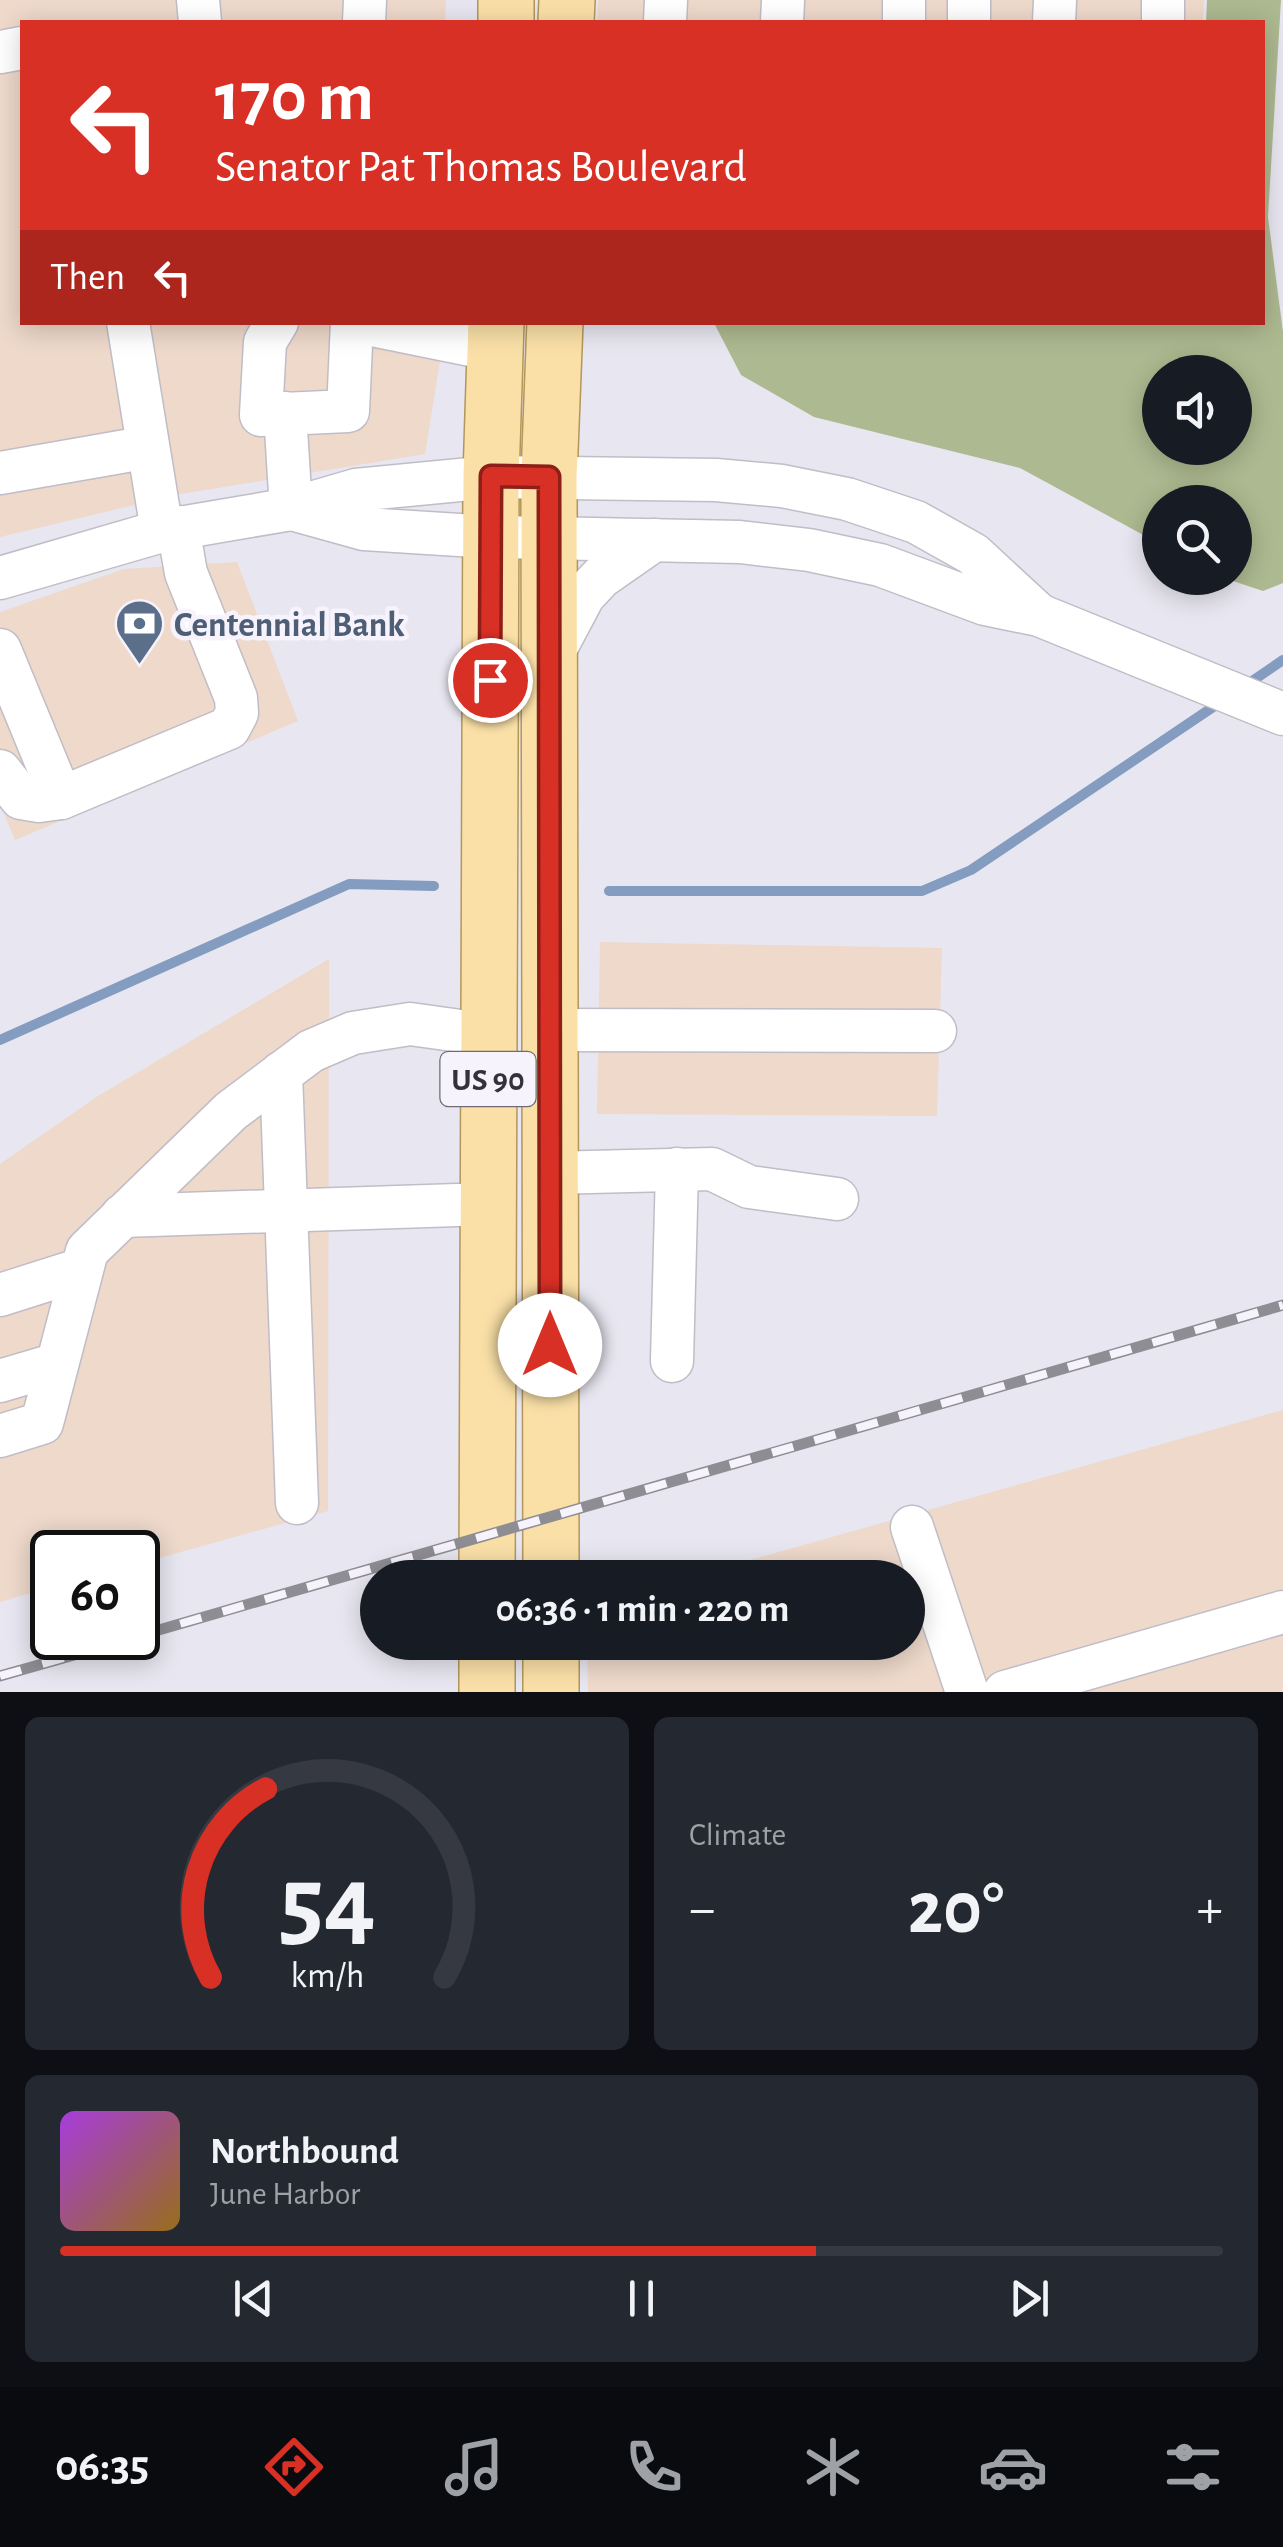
<!DOCTYPE html>
<html lang="en">
<head>
<meta charset="utf-8">
<style>
	body { margin:0; font-family:"Alegreya Sans",sans-serif; background:#242831; color:#f1f3f6; height:100vh; display:flex; flex-direction:column; font-size:38px; white-space:nowrap }
	* { box-sizing:border-box; margin:0 }
	p { font-size:32px; color:#9ea1a6 }
	.icon { flex:none; width:55px; height:55px; fill:none; stroke:currentColor; stroke-width:2; stroke-linecap:round; stroke-linejoin:round }
	.map { position:relative; height:1692px; overflow:hidden }
	.panel { display:flex; flex-direction:column; gap:25px; padding:25px; background:#0d0f14; flex:1 }
	.panel>* { flex:none }
	.banner { position:absolute; left:20px; top:20px; width:1245px; height:305px; border-radius:0px; box-shadow:0 5px 25px #0003; background:#d93025; color:#fff; overflow:hidden }
	.tools { position:absolute; left:1142px; top:355px; display:grid; gap:20px }
	.tools a { display:grid; place-items:center; width:110px; height:110px; border-radius:50%; background:#171b24; box-shadow:0 5px 25px #0003; font-size:50px }
	.speed { position:absolute; left:30px; top:1530px; display:flex; gap:20px; font-size:50px; font-weight:700; text-align:center }
	.speed>* { display:grid; place-content:center; width:130px; height:130px; border-radius:50%; background:#171b24; box-shadow:0 5px 25px #0003; line-height:1 }
	.speed .limit { border:5px solid #111; border-radius:15px; background:#fff; color:#111 }
	.pin { position:absolute; display:grid; place-items:center; width:85px; height:85px; color:#fff; margin:-42px; border:5px solid #fff; border-radius:50%; box-shadow:0 2px 10px #0007 }
	.me { position:absolute; width:110px; margin:-55px; rotate:0deg; stroke-linejoin:round; filter:drop-shadow(0 0 8px #0008) }
	.turn { display:flex; align-items:center; gap:35px; height:210px; padding:0 30px; font-size:45px }
	.turn .icon { width:130px; height:130px; stroke-width:2.5 }
	.turn b { display:block; font-size:70px; line-height:85px }
	.then { display:flex; align-items:center; height:95px; padding:0 30px; background:#0003; gap:20px; font-size:38px }
	.big { font-size:75px; font-weight:600; line-height:1.1 }
	.panel .widget { flex:1; display:flex; flex-direction:column; justify-content:center; gap:15px; min-width:0; padding:0 35px; border-radius:15px; background:#242831 }
	.panel .dial { align-items:center; gap:0 }
	.dial svg { height:260px; overflow:visible; fill:none; stroke:#363941; stroke-width:7; stroke-linecap:round; text-anchor:middle }
	.dial text { fill:#f1f3f6; stroke:none }
	.song { display:flex; align-items:center; gap:30px }
	.cover { width:120px; height:120px; border-radius:15px; background:linear-gradient(135deg,hsl(280 70% 55%),hsl(40 70% 35%)) }
	.played { height:10px; border-radius:5px; background:linear-gradient(90deg,#d93025 65%,#363941 65%) }
	.keys { display:flex; justify-content:space-around; direction:ltr }
	.heat { display:flex; justify-content:space-between; align-items:center; font-size:55px; direction:ltr }
	.panel .tiles { flex:1; display:grid; gap:25px; grid-template-columns:1fr 1fr }
	.widget:last-child { grid-column:span 2 }
	.trip { position:absolute; left:360px; top:1560px; width:565px; height:100px; border-radius:50px; background:#171b24; box-shadow:0 5px 25px #0003; font-weight:600; line-height:100px; text-align:center }
	.tabs { display:flex; height:160px; justify-content:space-around; align-items:center; background:#090b0e; color:#9ea1a6 }
	.tabs .icon { width:70px; height:70px }
	.tabs .active { color:#d93025 }
	.tabs b { font-size:45px; color:#f1f3f6 }
	.map>svg:first-child { display:block }
	.commercial { fill:#eed9cb }
	.forest { fill:#adb990; fill-rule:evenodd }
	.lines { fill:none; stroke-linecap:round; stroke-linejoin:round }
	.stream { stroke:#839cbf; stroke-width:10 }
	.minor-casing { stroke:#c0bdc7; stroke-width:45 }
	.major-casing { stroke:#b2965a; stroke-width:58 }
	.minor { stroke:#fff; stroke-width:42 }
	.major { stroke:#fae0a7; stroke-width:55 }
	.rail-casing { stroke:#8f8d94; stroke-width:11 }
	.rail { stroke:#f6f3fd; stroke-width:8; stroke-dasharray:22; stroke-linecap:butt }
	.route-casing { stroke:#8d1f18; stroke-width:25 }
	.route { stroke:#d93025; stroke-width:18 }
	.labels { text-anchor:middle; stroke-width:9; stroke-linejoin:round; paint-order:stroke }
	.shield { fill:#f6f3fd; stroke:#6e6c72; stroke-width:2.5 }
	.shield-label { font-size:32px; font-weight:bold; fill:#333236 }
	.service-label { font-size:35px; font-weight:bold; fill:#4e5e75; stroke:#f6f3fd; text-anchor:start }
</style>
</head>
<body>
<div class="map">
<svg width="1283" height="1692" viewBox="0 0 1283 1692">
	<rect width="100%" height="100%" fill="#e8e6f0"/>
	<!-- commercial -->
	<g class="commercial">
		<polygon points="0,0 446,0 445,22 22,22 22,322 439,323 440,361 425,454 181,494 0,537"/>
		<polygon points="598,0 1204,0 1203,22 597,22"/>
		<polygon points="237,562 298,721 15,840 0,804 0,612 124,569"/>
		<polygon points="600,942 942,948 937,1116 597,1114"/>
		<polygon points="329,959 328,1511 138,1564 138,1552 52,1552 52,1587 0,1602 0,1164 98,1096"/>
		<polygon points="1283,1410 1283,1692 588,1692 587,1643 908,1642 908,1578 690,1577"/>
	</g>
	<!-- forest -->
	<path class="forest" d="M1207,0H1281L1268,217L1283,332V583L1263,591L1224,578H1235V502H1160V544L1020,468L814,417L741,375L714,323L1262,322V22H1206ZM1160,372H1235V448H1160Z"/>
	<g class="lines">
		<!-- stream -->
		<g class="stream">
			<polyline points="1245,686 1283,660"/>
			<polyline points="609,891 922,891 971,870 1222,701"/>
			<polyline points="0,1040 349,884 434,886"/>
		</g>
		<defs>
			<g id="minor">
				<polyline points="198,0 200,22"/>
				<polyline points="364,22 365,0"/>
				<polyline points="665,22 666,0"/>
				<polyline points="782,22 783,0"/>
				<polyline points="904,22 904,0"/>
				<polyline points="969,22 969,0"/>
				<polyline points="1054,22 1055,0"/>
				<polyline points="1163,22 1163,0"/>
				<polyline points="0,52 22,48"/>
				<polyline points="128,322 162,531"/>
				<polyline points="277,322 265,342 261,415 348,411 352,322"/>
				<polyline points="357,322 495,350"/>
				<polyline points="285,413 291,509"/>
				<polyline points="0,473 126,451"/>
				<polyline points="292,509 364,529 491,537 740,542 809,550 880,565 985,604 1039,615 1283,714"/>
				<polyline points="0,578 162,531 291,509 356,490 491,477 716,480 782,486 847,499 916,522 973,554 1039,615"/>
				<polyline points="0,650 61,798"/>
				<polyline points="549,661 584,595 601,577 654,540"/>
				<polyline points="0,771 21,798 39,801 61,798 229,728 237,713 236,698 186,573 178,527"/>
				<polyline points="549,1030 935,1031"/>
				<polyline points="281,1073 297,1503"/>
				<polyline points="549,1173 712,1169 749,1187 837,1199"/>
				<polyline points="122,1216 488,1204"/>
				<polyline points="0,1295 82,1269"/>
				<polyline points="672,1361 677,1169"/>
				<polyline points="0,1381 57,1364"/>
				<polyline points="0,1436 42,1423 87,1251 231,1111 311,1051 353,1033 410,1024 489,1035"/>
				<polyline points="912,1527 967,1692"/>
				<polyline points="1005,1692 1283,1612"/>
			</g>
			<g id="major">
				<polyline points="506,22 506,0"/>
				<polyline points="566,22 567,0"/>
				<polyline points="487,1578 491,477 496,322"/>
				<polyline points="551,1578 549,477 555,322"/>
				<polyline points="551,1642 551,1692"/>
				<polyline points="487,1692 487,1642"/>
			</g>
		</defs>
		<!-- minor casing -->
		<use href="#minor" class="minor-casing"/>
		<!-- major casing -->
		<use href="#major" class="major-casing"/>
		<!-- minor -->
		<use href="#minor" class="minor"/>
		<!-- major -->
		<use href="#major" class="major"/>
		<defs>
			<g id="rail">
				<polyline points="138,1636 1283,1305"/>
				<polyline points="0,1676 134,1638"/>
			</g>
		</defs>
		<!-- rail casing -->
		<use href="#rail" class="rail-casing"/>
		<!-- rail -->
		<use href="#rail" class="rail"/>
	</g>
	<g class="lines">
		<defs>
			<polyline id="route" points="490,680 491,476 549,477 550,1345"/>
		</defs>
		<!-- route casing -->
		<use href="#route" class="route-casing"/>
		<!-- route -->
		<use href="#route" class="route"/>
	</g>
	<!-- icons -->
	<defs>
		<symbol id="bank-pin" viewBox="-11 -11 22 30"><path d="M0 17L-7.5 6A9.5 9.5 0 1 1 7.5 6Z" fill="#5c6f8a" stroke="#f6f3fd"/><path d="M-6-4H6V4H-6ZM0-2.3a2.3 2.3 0 1 0 0 4.6a2.3 2.3 0 1 0 0-4.6Z" fill="#fff"/></symbol>
	</defs>
	<g fill-rule="evenodd">
		<use href="#bank-pin" x="112" y="596" width="55" height="75"/>
	</g>
	<g class="labels">
		<!-- shield labels -->
		<rect class="shield" x="440.5" y="1052" width="95" height="54" rx="8"/>
		<g class="shield-label">
			<text x="488" y="1090">US 90</text>
		</g>
		<!-- service labels -->
		<g class="service-label">
			<text x="174" y="636">Centennial Bank</text>
		</g>
	</g>
</svg>
<div class="tools">
<a><svg class="icon" aria-label="sound" viewBox="0 0 24 24"><path d="M4 9h4l5-4v14l-5-4H4zM17 9q2 3 0 6"/></svg></a>
<a><svg class="icon" aria-label="search" viewBox="0 0 24 24"><circle cx="10" cy="10" r="6"/><path d="M15 15l6 6"/></svg></a>
</div>
<div class="speed"><div class="limit">60</div></div>
<div class="pin" style="left:490px;top:680px;background:#d93025"><svg class="icon" aria-label="arrive" viewBox="0 0 24 24"><path d="M6 21V4h12l-3 4 3 4H6"/></svg></div>
<svg class="me" style="left:550px;top:1345px" viewBox="-20 -20 40 40"><circle r="19" fill="#fff"/><path d="M0-13L10 11 0 6-10 11z" fill="#d93025"/></svg>
<div class="trip">06:36 · 1 min · 220 m</div>
<div class="banner">
<div class="turn"><svg class="icon" aria-label="left" viewBox="0 0 24 24"><path d="M17 20v-9H6M10 6l-5 5 5 5"/></svg><div><b>170 m</b>Senator Pat Thomas Boulevard</div></div>
<div class="then">Then<svg class="icon" aria-label="left" viewBox="0 0 24 24"><path d="M17 20v-9H6M10 6l-5 5 5 5"/></svg></div>
</div>
</div>
<section class="panel">
<div class="tiles">
<div class="widget dial"><svg viewBox="0 0 100 80">
<path d="M14 69A42 42 0 1 1 86 69"/>
<path d="M14 69A42 42 0 0 1 31 11" stroke="#d93025"/>
<text x="50" y="56" font-size="32" font-weight="700">54</text>
<text x="50" y="72" font-size="11">km/h</text>
</svg></div>
<div class="widget"><p>Climate</p>
<div class="heat"><a>−</a><b class="big">20°</b><a>+</a></div>
</div>
<div class="widget">
<div class="song"><i class="cover"></i><div><b>Northbound</b><p>June Harbor</p></div></div>
<div class="played"></div>
<div class="keys"><svg class="icon" aria-label="previous" viewBox="0 0 24 24"><path d="M18 5L8 12l10 7zM5 5v14"/></svg><svg class="icon" aria-label="pause" viewBox="0 0 24 24"><path d="M8 5v14M16 5v14"/></svg><svg class="icon" aria-label="next" viewBox="0 0 24 24"><path d="M6 5l10 7-10 7zM19 5v14"/></svg></div>
</div>
</div>
</section>
<nav class="tabs">
<b>06:35</b>
<svg class="icon active" aria-label="directions" viewBox="0 0 24 24"><path d="M12 3l9 9-9 9-9-9zM9 14v-3h6M13 9l2 2-2 2"/></svg>
<svg class="icon" aria-label="music" viewBox="0 0 24 24"><path d="M9 18V5l10-2v13"/><circle cx="6" cy="18" r="3"/><circle cx="16" cy="16" r="3"/></svg>
<svg class="icon" aria-label="phone" viewBox="0 0 24 24"><path d="M5 4h4l2 5-3 2q2 4 5 5l2-3 5 2v4C11 20 4 13 5 4z"/></svg>
<svg class="icon" aria-label="climate" viewBox="0 0 24 24"><path d="M12 3v18M4 7l16 10M4 17L20 7"/></svg>
<svg class="icon" aria-label="car" viewBox="0 0 24 24"><path d="M5 17H2v-5l4-1 3-4h7l3 4 3 1v5h-3M9 17h6M6 11h13"/><circle cx="7" cy="17" r="2"/><circle cx="17" cy="17" r="2"/></svg>
<svg class="icon" aria-label="filters" viewBox="0 0 24 24"><path d="M4 7h16M4 17h16"/><circle cx="9" cy="7" r="2"/><circle cx="15" cy="17" r="2"/></svg>
</nav>
</body>
</html>
